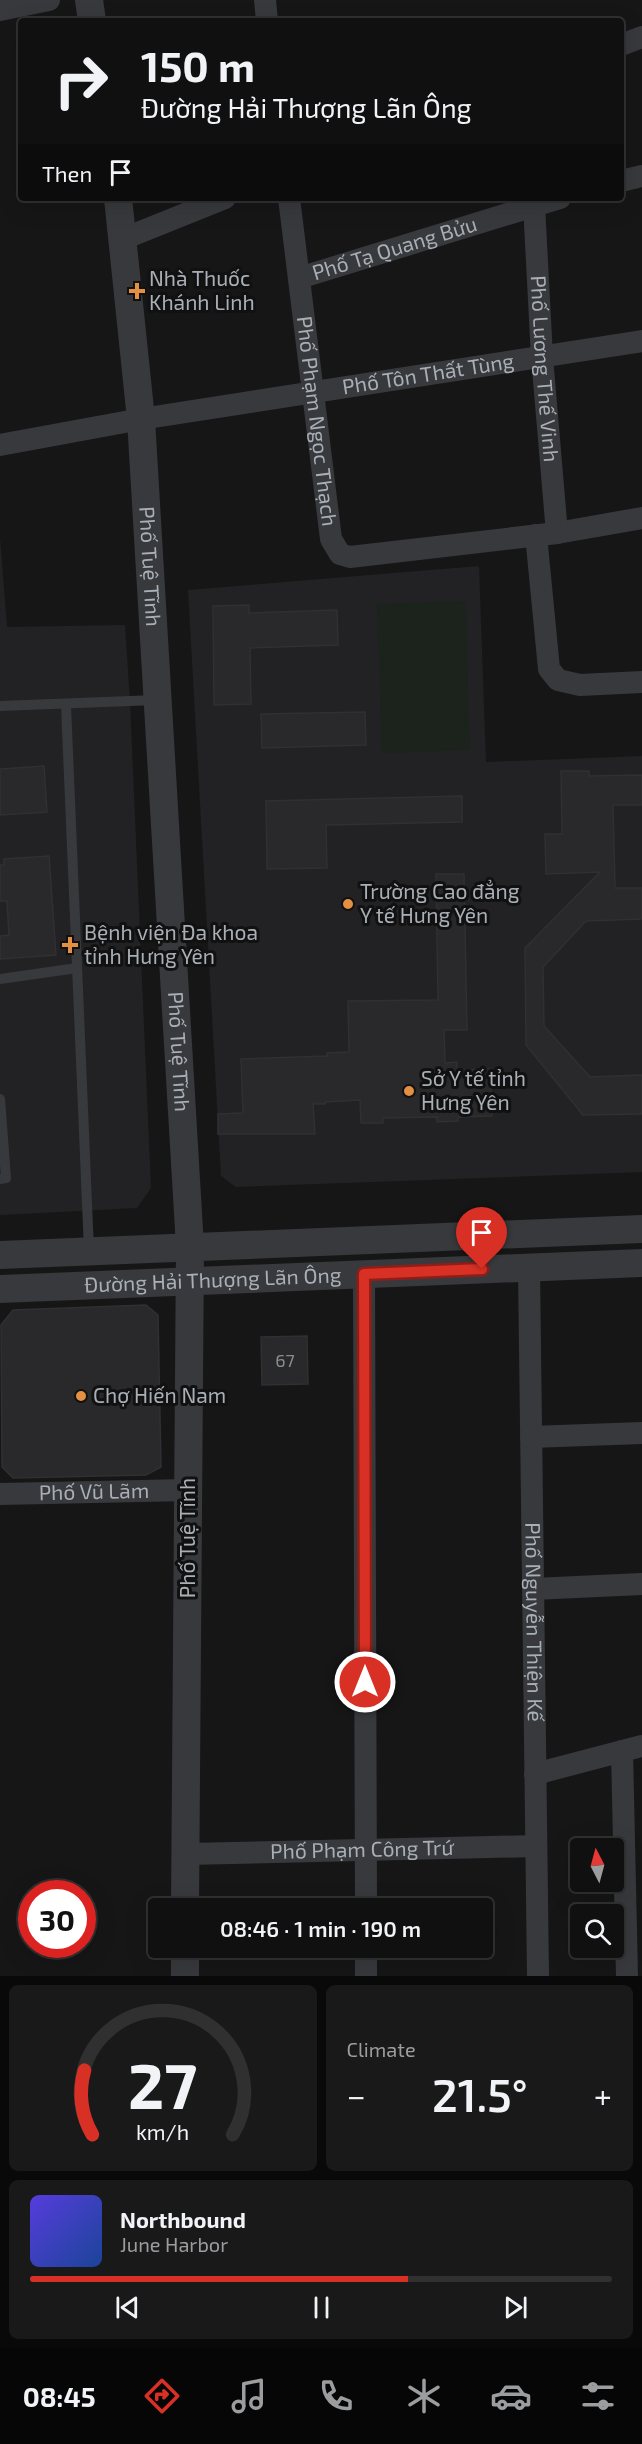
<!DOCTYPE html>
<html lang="en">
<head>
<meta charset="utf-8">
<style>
	body { margin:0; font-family:"Exo 2",sans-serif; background:#19191a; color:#f1f3f6; height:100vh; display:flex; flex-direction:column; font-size:22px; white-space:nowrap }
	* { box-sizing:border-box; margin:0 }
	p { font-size:20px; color:#9c9d9f }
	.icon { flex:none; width:33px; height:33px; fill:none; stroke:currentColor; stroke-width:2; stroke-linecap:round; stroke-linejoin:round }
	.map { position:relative; height:1976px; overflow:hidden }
	.side { display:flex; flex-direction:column; gap:9px; padding:9px; background:#090909; flex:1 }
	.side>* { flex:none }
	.top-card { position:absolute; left:18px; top:18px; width:606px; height:183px; border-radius:6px; box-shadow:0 6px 24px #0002,0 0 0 2px #303031; background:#101011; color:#f1f3f6; overflow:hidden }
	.needle { width:39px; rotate:354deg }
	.tools { position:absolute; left:570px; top:1838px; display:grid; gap:12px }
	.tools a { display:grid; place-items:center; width:54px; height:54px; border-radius:6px; background:#101011; box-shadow:0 6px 24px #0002,0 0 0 2px #303031; font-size:30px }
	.speed { position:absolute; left:18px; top:1880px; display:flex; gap:12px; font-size:30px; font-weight:700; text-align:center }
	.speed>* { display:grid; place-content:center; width:78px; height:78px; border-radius:50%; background:#101011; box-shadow:0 6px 24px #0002,0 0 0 2px #303031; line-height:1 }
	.speed .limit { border:9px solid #d22; background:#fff; color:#111 }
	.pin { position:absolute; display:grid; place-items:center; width:51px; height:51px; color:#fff; margin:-62px -26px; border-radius:50% 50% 50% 0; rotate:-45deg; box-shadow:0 0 6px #0007 }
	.pin .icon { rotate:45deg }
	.me { position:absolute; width:66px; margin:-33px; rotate:0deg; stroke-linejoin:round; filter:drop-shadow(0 0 4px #0008) }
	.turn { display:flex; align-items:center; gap:21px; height:126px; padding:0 24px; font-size:27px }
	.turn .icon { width:78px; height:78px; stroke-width:2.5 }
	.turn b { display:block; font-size:42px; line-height:51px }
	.then { display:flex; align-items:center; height:57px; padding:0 24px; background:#0003; gap:12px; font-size:22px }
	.big { font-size:45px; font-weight:600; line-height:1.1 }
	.side .card { flex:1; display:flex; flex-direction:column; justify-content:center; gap:9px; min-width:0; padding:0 21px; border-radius:9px; background:#19191a }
	.side .dial { align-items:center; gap:0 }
	.dial svg { height:156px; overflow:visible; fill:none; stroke:#303031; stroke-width:7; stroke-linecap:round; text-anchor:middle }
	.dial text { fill:#f1f3f6; stroke:none }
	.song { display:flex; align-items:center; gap:18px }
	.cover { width:72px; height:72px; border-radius:9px; background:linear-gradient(135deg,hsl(250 70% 55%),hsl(220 70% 35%)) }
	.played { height:6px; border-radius:3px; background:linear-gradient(90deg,#d93025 65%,#303031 65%) }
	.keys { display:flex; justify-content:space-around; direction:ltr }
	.heat { display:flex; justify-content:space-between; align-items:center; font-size:33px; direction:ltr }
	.side .tiles { flex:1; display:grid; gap:9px; grid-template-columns:1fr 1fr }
	.card:last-child { grid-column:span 2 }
	.trip { position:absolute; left:148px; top:1898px; width:345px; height:60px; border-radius:6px; background:#101011; box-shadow:0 6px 24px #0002,0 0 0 2px #303031; font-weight:600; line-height:60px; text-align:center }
	.menu { display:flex; height:96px; justify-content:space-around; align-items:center; background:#060607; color:#9c9d9f }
	.menu .icon { width:42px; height:42px }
	.menu .current { color:#d93025 }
	.menu b { font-size:27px; color:#f1f3f6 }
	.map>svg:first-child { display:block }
	.built { fill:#222224 }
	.green { fill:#1c221c }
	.building { fill:#29292b; stroke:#303033; stroke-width:1.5 }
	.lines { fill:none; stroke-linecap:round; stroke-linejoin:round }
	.service { stroke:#37393c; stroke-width:10 }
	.minor { stroke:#37393c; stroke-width:22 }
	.tertiary { stroke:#37393c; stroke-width:28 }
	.route-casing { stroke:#8d1f18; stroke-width:15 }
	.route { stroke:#d93025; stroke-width:10 }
	.poi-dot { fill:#e39042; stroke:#111112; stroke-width:2 }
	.labels { text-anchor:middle; stroke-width:6; stroke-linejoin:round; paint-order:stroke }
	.number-label { font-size:18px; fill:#888d92 }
	.street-label { font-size:21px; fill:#a9afb6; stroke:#111112 }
	.poi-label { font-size:21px; fill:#a9afb6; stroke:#111112; text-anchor:start }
</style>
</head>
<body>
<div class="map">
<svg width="642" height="1976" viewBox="0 0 642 1976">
	<rect width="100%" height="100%" fill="#161617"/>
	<!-- built -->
	<g class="built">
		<polygon points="0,537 7,627 125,625 130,702 151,1188 137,1208 0,1215"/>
		<polygon points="479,566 486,762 642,756 642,1172 236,1187 221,1176 188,590"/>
	</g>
	<!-- green -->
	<polygon class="green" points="465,601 470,750 382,753 377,604"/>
	<!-- building -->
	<g class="building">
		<polygon points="249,605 249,613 337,610 338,645 250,648 251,704 214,705 213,606"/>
		<polygon points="365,712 366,745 262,748 261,714"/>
		<polygon points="44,766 47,812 0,815 0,769"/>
		<polygon points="561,771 589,771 589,776 642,775 642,805 613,805 615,888 642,888 642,919 586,921 543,967 544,1026 590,1077 642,1075 642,1114 583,1115 526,1045 525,948 600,872 546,874 545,834 562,834"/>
		<polygon points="462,796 462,822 326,825 327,868 267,869 266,801"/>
		<polygon points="49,856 56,955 0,959 0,936 9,935 7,901 0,901 0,865 4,865 4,859"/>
		<polygon points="436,874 464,874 467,1030 444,1030 445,1063 457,1062 457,1070 490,1069 492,1116 458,1117 458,1121 437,1122 437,1117 383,1118 383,1123 361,1123 360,1100 325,1102 325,1104 313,1104 315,1134 218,1134 218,1114 243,1113 241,1059 327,1056 327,1053 349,1052 348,1001 438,1000"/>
		<polygon points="146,1305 158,1315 161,1467 146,1475 13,1478 2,1467 1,1325 13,1310"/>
		<polygon points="307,1336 308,1384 262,1385 261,1337"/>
	</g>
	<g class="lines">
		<!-- service -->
		<g class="service">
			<polyline points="66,705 89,1251"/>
			<polyline points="0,706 156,700"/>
			<polyline points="0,979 77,968"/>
			<polyline points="0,1099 6,1178 0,1179"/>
		</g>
		<!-- minor -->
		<g class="minor">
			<polyline points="265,0 267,21"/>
			<polyline points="0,10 49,0"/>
			<polyline points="621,45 642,37"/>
			<polyline points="621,181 642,176"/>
			<path id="s1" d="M289,198L331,539L340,554L350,557L557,533L642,518"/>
			<path id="s2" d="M534,205L542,357L557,533"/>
			<polyline points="123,239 225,198"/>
			<path id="s3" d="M299,278L560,198"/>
			<path id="s4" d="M0,445L141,419L642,341"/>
			<polyline points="536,535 549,669 558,680 580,685 642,682"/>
			<path id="s5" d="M529,1268L538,1976"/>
			<polyline points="364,1274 366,1908"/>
			<polyline points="531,1437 642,1433"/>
			<path id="s6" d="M0,1494L188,1490"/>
			<polyline points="533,1589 642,1584"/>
			<polyline points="622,1751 627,1976"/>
			<polyline points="535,1774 642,1746"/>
			<path id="s7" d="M186,1854L536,1846"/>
			<polyline points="366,1947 366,1976"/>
		</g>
		<!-- tertiary -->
		<g class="tertiary">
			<polyline points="89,0 92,21"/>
			<path id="s8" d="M118,198L141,419L190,1247L185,1908"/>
			<polyline points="0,1255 642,1229"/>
			<path id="s9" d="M0,1289L642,1263"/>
			<polyline points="185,1976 185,1947"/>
		</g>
	</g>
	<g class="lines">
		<defs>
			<polyline id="route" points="365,1682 364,1274 482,1269"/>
		</defs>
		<!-- route casing -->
		<use href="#route" class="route-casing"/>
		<!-- route -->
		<use href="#route" class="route"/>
	</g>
	<!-- markers -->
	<g class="poi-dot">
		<path d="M134 282h6v6h6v6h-6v6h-6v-6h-6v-6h6z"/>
		<circle cx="348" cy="904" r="6"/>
		<path d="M67 936h6v6h6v6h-6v6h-6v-6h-6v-6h6z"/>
		<circle cx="409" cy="1091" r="6"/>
		<circle cx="81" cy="1396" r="6"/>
	</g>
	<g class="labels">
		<!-- number labels -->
		<g class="number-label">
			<text x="285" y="1367">67</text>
		</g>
		<!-- street labels -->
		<g class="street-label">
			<text dy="7" stroke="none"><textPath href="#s3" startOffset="100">Phố Tạ Quang Bửu</textPath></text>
			<text dy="7" stroke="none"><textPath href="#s2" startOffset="164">Phố Lương Thế Vinh</textPath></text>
			<text dy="7" stroke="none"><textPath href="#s4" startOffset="434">Phố Tôn Thất Tùng</textPath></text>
			<text dy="7" stroke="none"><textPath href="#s1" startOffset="225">Phố Phạm Ngọc Thạch</textPath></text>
			<text dy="7" stroke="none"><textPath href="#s8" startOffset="370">Phố Tuệ Tĩnh</textPath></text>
			<text dy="7" stroke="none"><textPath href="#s8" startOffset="856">Phố Tuệ Tĩnh</textPath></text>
			<text dy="7" stroke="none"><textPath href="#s9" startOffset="213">Đường Hải Thượng Lãn Ông</textPath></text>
			<text dy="7" stroke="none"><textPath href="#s6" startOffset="94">Phố Vũ Lãm</textPath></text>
			<text transform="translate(188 1538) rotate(-90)" y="7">Phố Tuệ Tĩnh</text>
			<text dy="7" stroke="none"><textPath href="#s5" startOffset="354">Phố Nguyễn Thiện Kế</textPath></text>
			<text dy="7" stroke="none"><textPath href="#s7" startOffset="176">Phố Phạm Công Trứ</textPath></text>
		</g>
		<!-- poi labels -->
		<g class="poi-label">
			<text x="149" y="286">Nhà Thuốc<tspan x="149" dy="24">Khánh Linh</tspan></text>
			<text x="360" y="899">Trường Cao đẳng<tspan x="360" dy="24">Y tế Hưng Yên</tspan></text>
			<text x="84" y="940">Bệnh viện Đa khoa<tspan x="84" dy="24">tỉnh Hưng Yên</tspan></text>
			<text x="421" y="1086">Sở Y tế tỉnh<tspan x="421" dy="24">Hưng Yên</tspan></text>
			<text x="93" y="1403">Chợ Hiến Nam</text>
		</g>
	</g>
</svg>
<div class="tools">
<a><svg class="needle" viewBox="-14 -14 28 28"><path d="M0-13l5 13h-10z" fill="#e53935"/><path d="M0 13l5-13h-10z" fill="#9c9d9f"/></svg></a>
<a><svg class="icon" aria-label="search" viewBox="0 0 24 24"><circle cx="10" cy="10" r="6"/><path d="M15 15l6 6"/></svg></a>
</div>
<div class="speed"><div class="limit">30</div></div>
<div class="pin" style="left:482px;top:1269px;background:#d93025"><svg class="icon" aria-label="arrive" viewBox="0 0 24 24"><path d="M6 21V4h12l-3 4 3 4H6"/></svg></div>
<svg class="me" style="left:365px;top:1682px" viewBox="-20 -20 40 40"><circle r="17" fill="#d93025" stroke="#fff" stroke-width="3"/><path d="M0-11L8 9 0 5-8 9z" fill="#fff"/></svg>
<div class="trip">08:46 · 1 min · 190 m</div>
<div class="top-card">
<div class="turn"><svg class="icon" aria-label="right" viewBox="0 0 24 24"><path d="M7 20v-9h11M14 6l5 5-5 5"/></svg><div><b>150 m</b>Đường Hải Thượng Lãn Ông</div></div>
<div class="then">Then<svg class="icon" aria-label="arrive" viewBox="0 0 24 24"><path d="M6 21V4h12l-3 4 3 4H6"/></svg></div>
</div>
</div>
<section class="side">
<div class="tiles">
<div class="card dial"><svg viewBox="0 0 100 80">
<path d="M14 69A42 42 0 1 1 86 69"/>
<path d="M14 69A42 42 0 0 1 10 36" stroke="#d93025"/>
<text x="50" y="56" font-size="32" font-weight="700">27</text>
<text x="50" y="72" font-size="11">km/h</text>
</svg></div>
<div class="card"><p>Climate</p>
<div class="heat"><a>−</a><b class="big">21.5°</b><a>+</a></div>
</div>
<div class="card">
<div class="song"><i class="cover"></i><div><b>Northbound</b><p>June Harbor</p></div></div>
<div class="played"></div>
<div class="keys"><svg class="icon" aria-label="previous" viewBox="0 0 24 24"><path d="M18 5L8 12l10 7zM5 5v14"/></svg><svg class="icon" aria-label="pause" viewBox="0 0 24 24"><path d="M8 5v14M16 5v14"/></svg><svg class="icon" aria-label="next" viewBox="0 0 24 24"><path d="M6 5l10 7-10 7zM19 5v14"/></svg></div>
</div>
</div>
</section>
<nav class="menu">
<b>08:45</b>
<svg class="icon current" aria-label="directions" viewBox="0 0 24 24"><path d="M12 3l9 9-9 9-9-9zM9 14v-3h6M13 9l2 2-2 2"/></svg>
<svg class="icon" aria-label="music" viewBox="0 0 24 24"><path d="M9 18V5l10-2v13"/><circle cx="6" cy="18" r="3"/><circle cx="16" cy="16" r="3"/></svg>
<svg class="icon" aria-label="phone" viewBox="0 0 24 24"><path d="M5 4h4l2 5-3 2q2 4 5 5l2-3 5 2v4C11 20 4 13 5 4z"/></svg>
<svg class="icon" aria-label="climate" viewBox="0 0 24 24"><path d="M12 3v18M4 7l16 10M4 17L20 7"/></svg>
<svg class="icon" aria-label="car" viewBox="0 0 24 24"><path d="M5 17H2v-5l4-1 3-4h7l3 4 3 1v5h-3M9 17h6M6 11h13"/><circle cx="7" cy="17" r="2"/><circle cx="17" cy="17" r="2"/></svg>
<svg class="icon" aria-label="filters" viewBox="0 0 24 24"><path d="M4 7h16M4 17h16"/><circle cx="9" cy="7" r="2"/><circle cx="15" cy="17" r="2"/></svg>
</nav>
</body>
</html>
